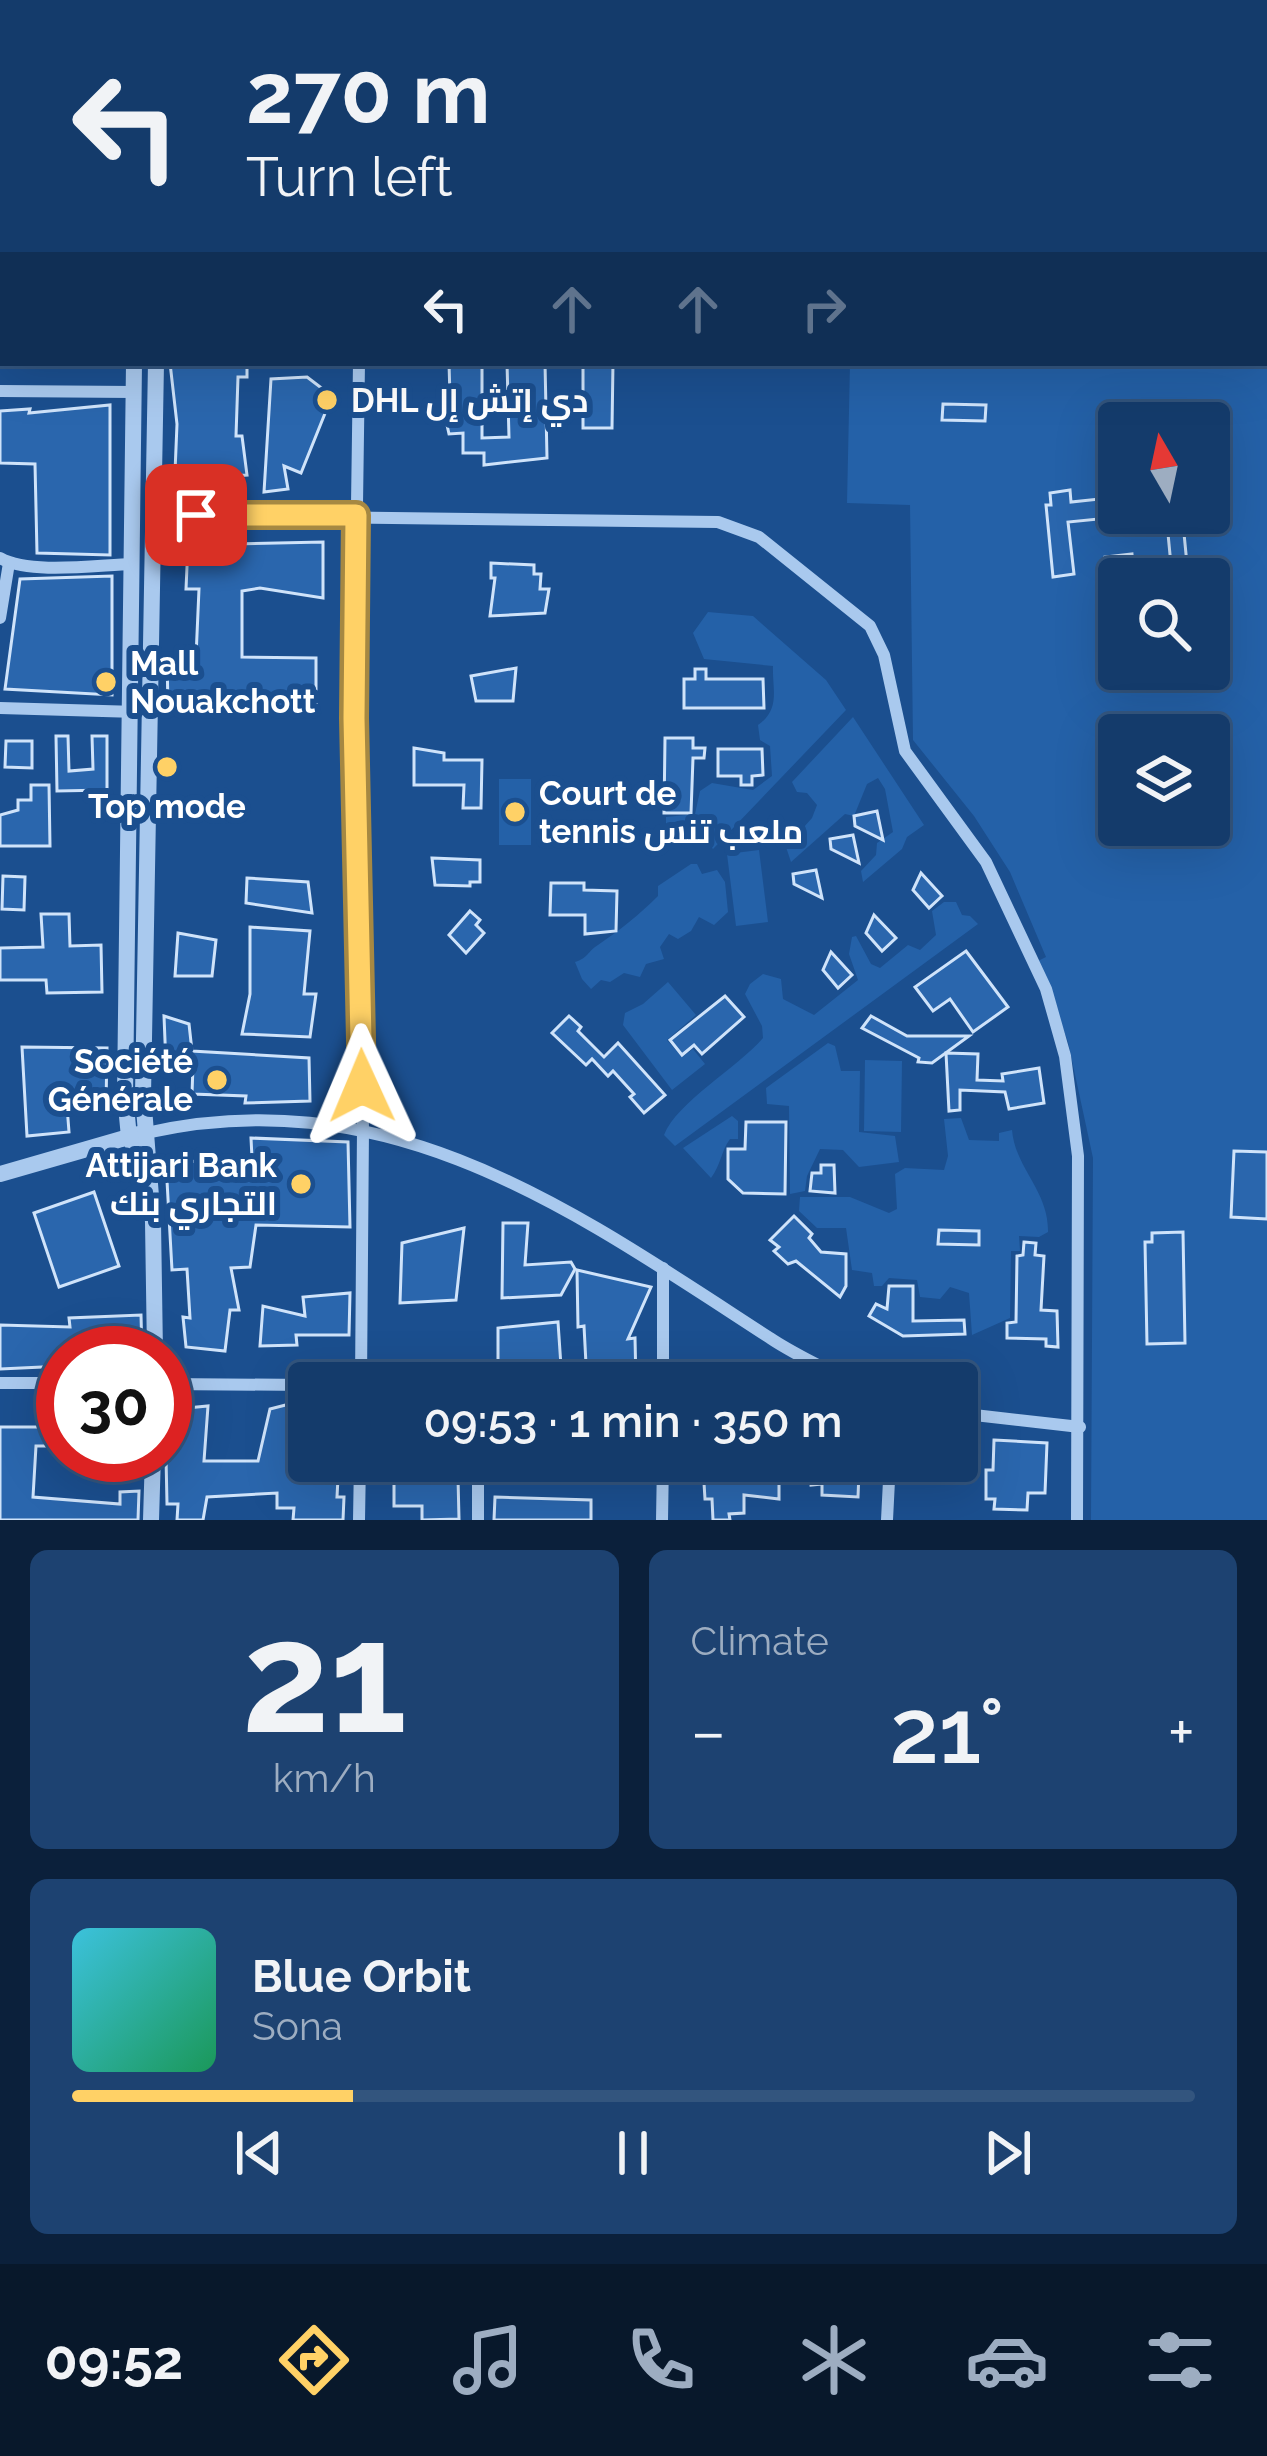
<!DOCTYPE html>
<html lang="en">
<head>
<meta charset="utf-8">
<style>
	body { margin:0; font-family:Raleway,Cairo,sans-serif; background:#1d4271; color:#f1f3f6; height:100vh; display:flex; flex-direction:column; font-size:45px; white-space:nowrap }
	* { box-sizing:border-box; margin:0 }
	p { font-size:39px; color:#9dadc1 }
	.icon { flex:none; width:66px; height:66px; fill:none; stroke:currentColor; stroke-width:2; stroke-linecap:round; stroke-linejoin:round }
	.map { position:relative; height:1520px; overflow:hidden }
	.sheet { display:flex; flex-direction:column; gap:30px; padding:30px; background:#0b203b; flex:1 }
	.sheet>* { flex:none }
	.banner { position:absolute; left:0px; top:0px; width:1269px; height:366px; box-shadow:0 12px 48px #0002,0 0 0 3px #33557e; background:#143b6b; color:#f1f3f6; overflow:hidden }
	.needle { width:78px; rotate:351deg }
	.controls { position:absolute; left:1098px; top:402px; display:grid; gap:24px }
	.controls a { display:grid; place-items:center; width:132px; height:132px; border-radius:12px; background:#143b6b; box-shadow:0 12px 48px #0002,0 0 0 3px #33557e; font-size:60px }
	.speed { position:absolute; left:36px; top:1326px; display:flex; gap:24px; font-size:60px; font-weight:700; text-align:center }
	.speed>* { display:grid; place-content:center; width:156px; height:156px; border-radius:50%; background:#143b6b; box-shadow:0 12px 48px #0002,0 0 0 3px #33557e; line-height:1 }
	.speed .limit { border:18px solid #d22; background:#fff; color:#111 }
	.pin { position:absolute; display:grid; place-items:center; width:102px; height:102px; color:#fff; margin:-51px; border-radius:24px; box-shadow:0 6px 18px #0006 }
	.me { position:absolute; width:132px; margin:-66px; rotate:359deg; stroke-linejoin:round; filter:drop-shadow(0 0 9px #0008) }
	.turn { display:flex; align-items:center; gap:42px; height:252px; padding:0 48px; font-size:54px }
	.turn .icon { width:156px; height:156px; stroke-width:2.5 }
	.turn b { display:block; font-size:84px; line-height:102px }
	.lanes { display:flex; align-items:center; height:114px; padding:0 48px; background:#0003; justify-content:center; gap:60px; direction:ltr }
	.lanes .off { opacity:.35 }
	.big { font-size:90px; font-weight:600; line-height:1.1 }
	.sheet .widget { flex:1; display:flex; flex-direction:column; justify-content:center; gap:18px; min-width:0; padding:0 42px; border-radius:18px; background:#1d4271 }
	.sheet .dial { align-items:center; gap:0 }
	.dial b { font-size:156px; line-height:1 }
	.song { display:flex; align-items:center; gap:36px }
	.cover { width:144px; height:144px; border-radius:18px; background:linear-gradient(135deg,hsl(190 70% 55%),hsl(150 70% 35%)) }
	.played { height:12px; border-radius:6px; background:linear-gradient(90deg,#ffd166 25%,#33557e 25%) }
	.keys { display:flex; justify-content:space-around; direction:ltr }
	.heat { display:flex; justify-content:space-between; align-items:center; font-size:66px; direction:ltr }
	.sheet .tiles { flex:1; display:grid; gap:30px; grid-template-columns:1fr 1fr }
	.widget:last-child { grid-column:span 2 }
	.trip { position:absolute; left:288px; top:1362px; width:690px; height:120px; border-radius:12px; background:#143b6b; box-shadow:0 12px 48px #0002,0 0 0 3px #33557e; font-weight:600; line-height:120px; text-align:center }
	.tabs { display:flex; height:192px; justify-content:space-around; align-items:center; background:#08182b; color:#9dadc1 }
	.tabs .icon { width:84px; height:84px }
	.tabs .on { color:#ffd166 }
	.tabs b { font-size:54px; color:#f1f3f6 }
	.map>svg:first-child { display:block }
	.green { fill:#2461a8; fill-rule:evenodd }
	.building { fill:#2a66ad; stroke:#cfe3fa; stroke-width:3 }
	.lines { fill:none; stroke-linecap:round; stroke-linejoin:round }
	.minor { stroke:#a9c9ee; stroke-width:12 }
	.tertiary { stroke:#a9c9ee; stroke-width:16 }
	.route-casing { stroke:#a68842; stroke-width:30 }
	.route { stroke:#ffd166; stroke-width:21 }
	.poi-dot { fill:#ffd166; stroke:#1b4f8f; stroke-width:4.5 }
	.labels { text-anchor:middle; stroke-width:12; stroke-linejoin:round; paint-order:stroke }
	.poi-label { font-size:33px; font-weight:bold; fill:#fff; stroke:#1b4f8f; text-anchor:start }
</style>
</head>
<body>
<div class="map">
<svg width="1267" height="1520" viewBox="0 0 1267 1520">
	<rect width="100%" height="100%" fill="#1b4f8f"/>
	<!-- green -->
	<g class="green">
		<path d="M1267,225V1520H1091L1093,1158L1068,1042L1038,961L1046,957L1010,872L974,816L913,740L910,505L847,503L850,363H1266ZM1119,423H1209V513H1119ZM1119,579H1209V669H1119ZM1119,735H1209V825H1119Z"/>
		<path d="M708,612L753,616L826,680L846,710L713,849L705,838L666,826V817L695,814L700,791L712,783L753,790L772,776L770,746L760,740L758,725C781,709 772,689 773,666L704,659L693,633Z"/>
		<polygon points="853,717 924,825 907,837 902,849 863,882 861,871 876,855 877,843 893,832 885,789 878,778 867,784 854,816 845,814 791,862 786,847 812,818 817,805 807,793 797,792 792,782"/>
		<rect x="499" y="779" width="32" height="66"/>
		<polygon points="759,850 768,922 736,926 727,854"/>
		<path d="M691,864H697L702,874L717,870L725,882L728,912L714,925L699,917L691,931L678,939L669,934L660,947L664,959L646,964L640,977L624,973L610,982L601,980L591,989L582,979L575,962C588,958 587,952 598,945C620,930 639,915 658,896V886Z"/>
		<path d="M944,902H956L962,915L970,916L978,924L675,1146L664,1135C677,1102 737,1068 763,1038L762,1026L745,994L750,984L763,974L781,979L783,999L814,1015L858,980L849,954L852,937L856,936L871,964L880,968L908,945L920,950L936,935L932,911Z"/>
		<polygon points="668,982 696,1015 667,1040 682,1057 693,1049 705,1064 672,1090 623,1025 625,1013 643,1004"/>
		<polygon points="828,1043 835,1046 841,1071 860,1071 859,1132 895,1136 899,1162 859,1167 843,1150 820,1149 807,1176 805,1191 790,1194 789,1106 767,1104 766,1088"/>
		<polygon points="865,1060 902,1061 901,1132 864,1131"/>
		<path d="M732,1116L738,1121V1139H730C721,1151 721,1165 711,1178L683,1148Z"/>
		<path d="M961,1118L969,1140L999,1141V1133L1012,1130C1015,1168 1049,1191 1048,1232L1039,1237L1019,1236L1020,1251H1011L1010,1318L972,1335L969,1293L950,1287L940,1299L920,1297L917,1280L889,1278L882,1286H874L872,1273L852,1270L846,1228H817L799,1211L800,1197H850L889,1213L897,1209L895,1174L905,1168L944,1170L948,1156L944,1119Z"/>
	</g>
	<!-- building -->
	<g class="building">
		<polygon points="170,363 247,363 247,377 238,377 236,436 242,436 247,475 200,478 193,496 174,496 177,424"/>
		<polygon points="449,363 482,363 482,438 509,437 507,363 545,363 547,458 484,465 484,453 463,453 463,433 449,434 445,416 445,397 450,397"/>
		<polygon points="583,363 613,363 612,428 583,428"/>
		<polygon points="307,377 332,396 301,473 284,466 288,489 264,492 271,379"/>
		<polygon points="943,404 986,405 985,421 942,420"/>
		<polygon points="110,405 110,555 37,553 35,464 0,463 0,411 30,409 29,413"/>
		<polygon points="1119,483 1119,517 1068,522 1074,574 1053,577 1046,505 1051,505 1050,493 1070,490 1071,502 1100,499 1099,485"/>
		<polygon points="1166,513 1182,513 1187,564 1171,565"/>
		<polygon points="323,542 323,598 260,588 242,591 242,657 316,658 316,713 168,709 167,656 196,657 199,589 186,589 188,545"/>
		<polygon points="1132,554 1134,579 1108,583 1105,557"/>
		<polygon points="491,563 534,565 534,574 541,574 540,589 549,589 545,613 490,616 495,578 491,578"/>
		<polygon points="112,576 112,695 5,689 20,579"/>
		<polygon points="516,668 513,701 476,701 471,676"/>
		<polygon points="695,669 706,669 706,679 763,679 764,708 684,708 684,679 695,679"/>
		<polygon points="56,736 68,736 69,771 93,769 92,736 107,736 107,790 57,791"/>
		<polygon points="665,738 693,738 693,748 705,748 704,758 693,758 691,813 664,813"/>
		<polygon points="6,741 32,741 32,768 5,767"/>
		<polygon points="414,748 444,753 444,760 482,760 481,808 463,808 464,785 414,785"/>
		<polygon points="718,749 762,749 763,775 752,776 752,785 741,785 741,776 718,776"/>
		<polygon points="31,785 49,785 50,846 0,846 0,815 18,810 18,800 31,800"/>
		<polygon points="877,811 883,840 855,826 854,816"/>
		<polygon points="853,835 859,863 831,849 830,839"/>
		<polygon points="432,858 480,860 480,882 470,882 470,886 435,885"/>
		<polygon points="816,870 822,898 794,884 793,874"/>
		<polygon points="921,873 942,896 929,908 913,890"/>
		<polygon points="3,876 25,877 24,910 2,909"/>
		<polygon points="247,878 308,882 312,913 246,903"/>
		<polygon points="551,883 584,883 584,890 617,891 616,931 585,934 585,915 550,915"/>
		<polygon points="470,911 480,920 476,925 484,933 466,953 449,935"/>
		<polygon points="41,914 69,914 70,946 101,945 102,992 47,993 46,980 0,980 0,948 43,947"/>
		<polygon points="874,915 896,938 882,951 866,933"/>
		<polygon points="250,927 310,931 304,994 316,994 310,1037 242,1034 250,994"/>
		<polygon points="178,933 216,940 212,976 175,976"/>
		<polygon points="966,951 1008,1007 973,1032 950,999 933,1011 915,987"/>
		<polygon points="831,952 852,975 838,988 823,970"/>
		<polygon points="725,996 744,1017 702,1054 694,1045 682,1055 670,1040"/>
		<polygon points="164,1016 189,1024 192,1051 309,1058 310,1101 245,1103 246,1096 192,1094 193,1065 166,1065"/>
		<polygon points="569,1016 581,1027 578,1031 604,1057 618,1043 665,1095 644,1113 630,1097 634,1094 613,1071 608,1076 592,1059 586,1065 552,1033"/>
		<polygon points="871,1016 907,1036 969,1036 932,1063 918,1062 919,1058 862,1028"/>
		<polygon points="22,1047 107,1048 106,1106 67,1106 69,1132 27,1136"/>
		<polygon points="946,1053 978,1054 977,1080 1003,1081 1002,1074 1039,1068 1044,1103 1009,1109 1005,1092 960,1090 960,1110 949,1111"/>
		<polygon points="746,1122 786,1122 785,1194 743,1193 728,1179 728,1149 745,1149"/>
		<polygon points="251,1138 348,1142 350,1227 256,1225 250,1267 231,1268 239,1310 230,1310 225,1351 186,1347 183,1317 190,1318 187,1269 172,1270 166,1163 252,1158"/>
		<polygon points="1234,1151 1267,1152 1267,1219 1231,1217"/>
		<polygon points="821,1165 834,1165 835,1193 810,1191 812,1173 821,1173"/>
		<polygon points="94,1192 119,1266 59,1287 34,1213"/>
		<polygon points="794,1216 812,1234 809,1238 821,1252 846,1254 846,1286 840,1297 796,1261 788,1264 774,1251 779,1247 770,1240"/>
		<polygon points="503,1223 528,1223 525,1265 571,1262 575,1269 561,1295 502,1298"/>
		<polygon points="464,1228 456,1300 400,1303 402,1243"/>
		<polygon points="939,1230 979,1231 979,1245 938,1244"/>
		<polygon points="1183,1232 1185,1343 1147,1344 1145,1242 1152,1242 1152,1233"/>
		<polygon points="1024,1242 1036,1243 1035,1255 1044,1256 1041,1310 1057,1311 1058,1347 1046,1346 1046,1339 1007,1338 1007,1323 1016,1322 1017,1256 1023,1255"/>
		<polygon points="577,1270 651,1287 628,1339 635,1338 636,1383 587,1383 584,1326 578,1327"/>
		<polygon points="889,1286 913,1286 913,1321 964,1320 965,1334 903,1336 869,1316 876,1304 887,1309"/>
		<polygon points="350,1293 349,1335 296,1335 297,1345 260,1346 263,1306 305,1316 303,1297"/>
		<polygon points="141,1315 142,1353 63,1353 63,1366 0,1369 0,1325 70,1327 69,1318"/>
		<polygon points="558,1322 562,1381 498,1382 498,1328"/>
		<polygon points="309,1399 309,1478 338,1478 337,1497 344,1497 343,1520 293,1520 294,1508 277,1508 277,1493 207,1497 203,1520 177,1520 178,1504 167,1504 165,1410 208,1406 204,1461 258,1461 270,1409"/>
		<polygon points="41,1408 63,1408 63,1446 36,1446 33,1497 120,1504 120,1492 139,1491 138,1520 0,1520 0,1427 41,1427"/>
		<polygon points="994,1440 1047,1443 1045,1493 1028,1493 1027,1510 994,1509 995,1499 986,1499 986,1470 993,1470"/>
		<polygon points="377,1461 433,1461 434,1479 458,1478 459,1519 422,1520 422,1506 394,1506 394,1477 377,1478"/>
		<polygon points="732,1461 742,1461 743,1483 766,1482 766,1472 789,1472 789,1483 779,1483 779,1499 744,1495 744,1513 729,1514 730,1520 713,1520 712,1499 705,1499 704,1483 733,1482"/>
		<polygon points="819,1471 859,1472 858,1497 822,1495 822,1484 811,1485 810,1473"/>
		<polygon points="495,1497 591,1500 591,1520 494,1520"/>
	</g>
	<g class="lines">
		<!-- minor -->
		<g class="minor">
			<polyline points="1183,0 1183,3"/>
			<polyline points="368,3 368,0"/>
			<polyline points="873,3 873,0"/>
			<polyline points="1266,165 1267,165"/>
			<polyline points="0,235 3,235"/>
			<polyline points="359,363 354,718 363,1128 361,1383"/>
			<polyline points="0,391 134,392"/>
			<polyline points="156,515 718,522 759,537 870,626 884,655 905,751 986,862 1046,989 1065,1056 1078,1156 1077,1520"/>
			<path d="M0,558C30,575 97,565 132,564"/>
			<polyline points="0,618 9,563"/>
			<polyline points="0,708 137,712"/>
			<path d="M146,1133C392,1078 574,1211 770,1338C795,1355 824,1367 850,1383"/>
			<polyline points="361,1371 472,1369 476,1383"/>
			<polyline points="0,1383 63,1383"/>
			<polyline points="663,1383 663,1268"/>
			<polyline points="165,1384 309,1385"/>
			<polyline points="957,1413 1080,1427"/>
			<polyline points="359,1520 360,1461"/>
			<polyline points="478,1520 478,1461"/>
			<polyline points="662,1520 663,1461"/>
			<polyline points="887,1520 890,1461"/>
		</g>
		<!-- tertiary -->
		<g class="tertiary">
			<polyline points="137,3 137,0"/>
			<polyline points="163,3 163,0"/>
			<polyline points="134,363 125,1096 129,1137 147,1173"/>
			<polyline points="0,1174 139,1134"/>
			<polyline points="155,1353 153,1222 143,1095 156,363"/>
			<polyline points="151,1520 153,1455"/>
		</g>
	</g>
	<g class="lines">
		<defs>
			<polyline id="route" points="196,515 356,515 354,718 362,1086"/>
		</defs>
		<!-- route casing -->
		<use href="#route" class="route-casing"/>
		<!-- route -->
		<use href="#route" class="route"/>
	</g>
	<!-- markers -->
	<g class="poi-dot">
		<circle cx="327" cy="400" r="12"/>
		<circle cx="106" cy="682" r="12"/>
		<circle cx="167" cy="767" r="12"/>
		<circle cx="515" cy="812" r="12"/>
		<circle cx="217" cy="1080" r="12"/>
		<circle cx="301" cy="1184" r="12"/>
	</g>
	<g class="labels">
		<!-- poi labels -->
		<g class="poi-label">
			<text x="351" y="412">DHL دي إتش إل</text>
			<text x="130" y="675">Mall<tspan x="130" dy="38">Nouakchott</tspan></text>
			<text x="539" y="805">Court de<tspan x="539" dy="38">tennis ملعب تنس</tspan></text>
			<text x="167" y="818" text-anchor="middle">Top mode</text>
			<text x="193" y="1073" text-anchor="end">Société<tspan x="193" dy="38">Générale</tspan></text>
			<text x="277" y="1177" text-anchor="end">Attijari Bank<tspan x="277" dy="38">التجاري بنك</tspan></text>
		</g>
	</g>
</svg>
<div class="controls">
<a><svg class="needle" viewBox="-14 -14 28 28"><path d="M0-13l5 13h-10z" fill="#e53935"/><path d="M0 13l5-13h-10z" fill="#9dadc1"/></svg></a>
<a><svg class="icon" aria-label="search" viewBox="0 0 24 24"><circle cx="10" cy="10" r="6"/><path d="M15 15l6 6"/></svg></a>
<a><svg class="icon" aria-label="layers" viewBox="0 0 24 24"><path d="M12 4l9 5-9 5-9-5zM3 14l9 5 9-5"/></svg></a>
</div>
<div class="speed"><div class="limit">30</div></div>
<div class="pin" style="left:196px;top:515px;background:#d93025"><svg class="icon" aria-label="arrive" viewBox="0 0 24 24"><path d="M6 21V4h12l-3 4 3 4H6"/></svg></div>
<svg class="me" style="left:362px;top:1086px" viewBox="-20 -20 40 40"><path d="M0-17L14 15 0 8-14 15z" fill="#ffd166" stroke="#fff" stroke-width="4"/></svg>
<div class="trip">09:53 · 1 min · 350 m</div>
<div class="banner">
<div class="turn"><svg class="icon" aria-label="left" viewBox="0 0 24 24"><path d="M17 20v-9H6M10 6l-5 5 5 5"/></svg><div><b>270 m</b>Turn left</div></div>
<div class="lanes"><svg class="icon" aria-label="left" viewBox="0 0 24 24"><path d="M17 20v-9H6M10 6l-5 5 5 5"/></svg><svg class="icon off" aria-label="ahead" viewBox="0 0 24 24"><path d="M12 20V5M6 11l6-6 6 6"/></svg><svg class="icon off" aria-label="ahead" viewBox="0 0 24 24"><path d="M12 20V5M6 11l6-6 6 6"/></svg><svg class="icon off" aria-label="right" viewBox="0 0 24 24"><path d="M7 20v-9h11M14 6l5 5-5 5"/></svg></div>
</div>
</div>
<section class="sheet">
<div class="tiles">
<div class="widget dial"><b>21</b><p>km/h</p></div>
<div class="widget"><p>Climate</p>
<div class="heat"><a>−</a><b class="big">21°</b><a>+</a></div>
</div>
<div class="widget">
<div class="song"><i class="cover"></i><div><b>Blue Orbit</b><p>Sona</p></div></div>
<div class="played"></div>
<div class="keys"><svg class="icon" aria-label="previous" viewBox="0 0 24 24"><path d="M18 5L8 12l10 7zM5 5v14"/></svg><svg class="icon" aria-label="pause" viewBox="0 0 24 24"><path d="M8 5v14M16 5v14"/></svg><svg class="icon" aria-label="next" viewBox="0 0 24 24"><path d="M6 5l10 7-10 7zM19 5v14"/></svg></div>
</div>
</div>
</section>
<nav class="tabs">
<b>09:52</b>
<svg class="icon on" aria-label="directions" viewBox="0 0 24 24"><path d="M12 3l9 9-9 9-9-9zM9 14v-3h6M13 9l2 2-2 2"/></svg>
<svg class="icon" aria-label="music" viewBox="0 0 24 24"><path d="M9 18V5l10-2v13"/><circle cx="6" cy="18" r="3"/><circle cx="16" cy="16" r="3"/></svg>
<svg class="icon" aria-label="phone" viewBox="0 0 24 24"><path d="M5 4h4l2 5-3 2q2 4 5 5l2-3 5 2v4C11 20 4 13 5 4z"/></svg>
<svg class="icon" aria-label="climate" viewBox="0 0 24 24"><path d="M12 3v18M4 7l16 10M4 17L20 7"/></svg>
<svg class="icon" aria-label="car" viewBox="0 0 24 24"><path d="M5 17H2v-5l4-1 3-4h7l3 4 3 1v5h-3M9 17h6M6 11h13"/><circle cx="7" cy="17" r="2"/><circle cx="17" cy="17" r="2"/></svg>
<svg class="icon" aria-label="filters" viewBox="0 0 24 24"><path d="M4 7h16M4 17h16"/><circle cx="9" cy="7" r="2"/><circle cx="15" cy="17" r="2"/></svg>
</nav>
</body>
</html>
